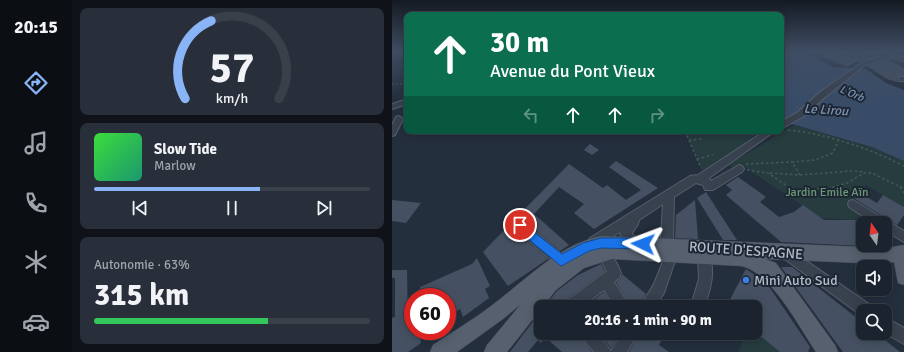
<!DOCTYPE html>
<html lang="fr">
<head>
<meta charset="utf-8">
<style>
	body { margin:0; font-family:Signika,sans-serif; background:#282f3a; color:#f1f3f6; height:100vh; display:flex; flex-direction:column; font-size:15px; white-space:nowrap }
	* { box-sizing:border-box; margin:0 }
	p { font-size:13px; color:#a0a4aa }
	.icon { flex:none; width:22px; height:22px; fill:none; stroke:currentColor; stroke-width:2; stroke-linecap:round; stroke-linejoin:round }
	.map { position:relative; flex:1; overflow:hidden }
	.details { display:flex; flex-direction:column; gap:8px; padding:8px; background:#0f1319; width:320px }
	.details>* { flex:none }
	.hud { position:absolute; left:12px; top:12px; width:380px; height:122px; border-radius:8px; box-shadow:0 2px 10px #0003,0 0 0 1px #39404a; background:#0b6e4f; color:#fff; overflow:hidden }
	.needle { width:26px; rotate:346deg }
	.buttons { position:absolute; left:464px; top:216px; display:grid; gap:8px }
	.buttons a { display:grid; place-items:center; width:36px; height:36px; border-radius:8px; background:#1b232e; box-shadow:0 2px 10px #0003,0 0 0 1px #39404a; font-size:20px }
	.speed { position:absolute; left:12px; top:288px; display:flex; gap:8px; font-size:20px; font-weight:700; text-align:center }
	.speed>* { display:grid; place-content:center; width:52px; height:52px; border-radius:50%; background:#1b232e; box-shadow:0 2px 10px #0003,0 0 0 1px #39404a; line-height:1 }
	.speed .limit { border:6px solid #d22; background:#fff; color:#111 }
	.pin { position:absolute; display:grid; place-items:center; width:34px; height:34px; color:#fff; margin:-17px; border:2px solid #fff; border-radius:50%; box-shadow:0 1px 4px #0007 }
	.me { position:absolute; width:44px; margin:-22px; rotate:273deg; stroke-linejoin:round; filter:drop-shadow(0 0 3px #0008) }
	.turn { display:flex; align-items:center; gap:14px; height:84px; padding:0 20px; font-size:18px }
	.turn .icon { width:52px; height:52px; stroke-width:2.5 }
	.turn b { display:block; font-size:28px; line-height:34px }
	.lanes { display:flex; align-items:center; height:38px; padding:0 20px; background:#0003; justify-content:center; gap:20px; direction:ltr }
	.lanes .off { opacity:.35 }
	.big { font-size:30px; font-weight:800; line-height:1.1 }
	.details .widget { flex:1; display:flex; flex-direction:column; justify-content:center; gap:6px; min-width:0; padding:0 14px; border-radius:8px; background:#282f3a }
	.details .dial { align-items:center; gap:0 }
	.dial svg { height:104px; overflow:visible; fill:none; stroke:#39404a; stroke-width:7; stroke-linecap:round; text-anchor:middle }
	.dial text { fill:#f1f3f6; stroke:none }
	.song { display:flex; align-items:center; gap:12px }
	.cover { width:48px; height:48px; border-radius:6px; background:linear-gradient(135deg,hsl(120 70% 55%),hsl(160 70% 35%)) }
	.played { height:4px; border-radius:2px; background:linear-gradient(90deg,#8ab4f8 60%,#39404a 60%) }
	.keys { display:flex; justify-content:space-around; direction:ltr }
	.charge { height:6px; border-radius:3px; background:linear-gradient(90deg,#34c759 63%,#39404a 0) }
	.trip { position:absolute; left:142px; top:300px; width:228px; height:40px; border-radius:8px; background:#1b232e; box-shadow:0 2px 10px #0003,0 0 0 1px #39404a; font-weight:800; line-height:40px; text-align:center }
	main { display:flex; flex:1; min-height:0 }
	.tab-bar { display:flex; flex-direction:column; width:72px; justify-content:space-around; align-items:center; background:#0b0e12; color:#a0a4aa }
	.tab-bar .icon { width:28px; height:28px }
	.tab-bar .active { color:#8ab4f8 }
	.tab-bar b { font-size:18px; color:#f1f3f6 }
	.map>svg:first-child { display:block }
	.green { fill:#263c3f }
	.water { fill:#394c67 }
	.building { fill:#455162 }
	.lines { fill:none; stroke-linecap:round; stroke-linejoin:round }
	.minor-casing { stroke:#565f6c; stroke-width:2 }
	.major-casing { stroke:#414a57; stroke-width:1 }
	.path-far2 { stroke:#44595c; stroke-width:1; stroke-dasharray:2 2; stroke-linecap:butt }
	.path-far1 { stroke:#44595c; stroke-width:1.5; stroke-dasharray:2.5 2.5; stroke-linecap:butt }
	.path { stroke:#44595c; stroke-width:2; stroke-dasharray:4 4; stroke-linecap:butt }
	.minor { fill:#38414e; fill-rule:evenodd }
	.major { fill:#56606e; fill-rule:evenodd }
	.route { fill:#1a73e8; stroke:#114b97 }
	.shop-dot { fill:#3f7fe0; stroke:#1d2633; stroke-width:1.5 }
	.labels { text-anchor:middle; stroke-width:4; stroke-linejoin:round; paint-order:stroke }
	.far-water-label { font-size:11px; font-style:italic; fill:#7c92b1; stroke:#1d2633 }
	.park-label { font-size:12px; fill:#6b9a76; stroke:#1d2633 }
	.water-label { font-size:13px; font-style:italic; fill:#7c92b1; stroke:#1d2633 }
	.near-street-label { font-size:14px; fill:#b4bcc9; stroke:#1d2633 }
	.near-poi-label { font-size:14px; fill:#b4bcc9; stroke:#1d2633; text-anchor:start }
</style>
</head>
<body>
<main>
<nav class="tab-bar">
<b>20:15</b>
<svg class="icon active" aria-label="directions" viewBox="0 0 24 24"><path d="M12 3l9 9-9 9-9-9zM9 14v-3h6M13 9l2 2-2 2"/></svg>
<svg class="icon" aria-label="music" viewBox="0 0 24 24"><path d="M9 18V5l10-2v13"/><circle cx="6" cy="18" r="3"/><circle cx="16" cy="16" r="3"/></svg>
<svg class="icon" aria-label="phone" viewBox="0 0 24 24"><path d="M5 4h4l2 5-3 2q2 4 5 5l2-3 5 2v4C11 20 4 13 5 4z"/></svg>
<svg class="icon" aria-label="climate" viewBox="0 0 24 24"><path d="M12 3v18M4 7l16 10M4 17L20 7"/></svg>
<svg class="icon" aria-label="car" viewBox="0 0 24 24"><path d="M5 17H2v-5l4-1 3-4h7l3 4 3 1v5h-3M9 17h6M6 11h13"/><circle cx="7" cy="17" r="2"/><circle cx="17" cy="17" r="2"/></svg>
</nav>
<section class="details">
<div class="widget dial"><svg viewBox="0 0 100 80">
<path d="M14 69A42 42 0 1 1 86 69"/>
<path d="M14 69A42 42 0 0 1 34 9" stroke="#8ab4f8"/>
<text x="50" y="56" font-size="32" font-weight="700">57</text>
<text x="50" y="72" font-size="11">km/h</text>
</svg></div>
<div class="widget">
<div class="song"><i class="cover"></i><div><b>Slow Tide</b><p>Marlow</p></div></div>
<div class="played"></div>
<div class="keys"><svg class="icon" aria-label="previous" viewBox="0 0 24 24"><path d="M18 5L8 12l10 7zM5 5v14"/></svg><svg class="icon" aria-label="pause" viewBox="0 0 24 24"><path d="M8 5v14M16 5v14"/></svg><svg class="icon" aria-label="next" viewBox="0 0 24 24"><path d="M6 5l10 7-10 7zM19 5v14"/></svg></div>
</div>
<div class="widget"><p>Autonomie · 63%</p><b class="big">315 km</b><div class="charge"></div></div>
</section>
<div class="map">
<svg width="512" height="352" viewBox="0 0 512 352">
	<rect width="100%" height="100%" fill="#242f3e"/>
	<!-- green -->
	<g class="green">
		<polygon points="402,125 480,147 512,161 512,207 474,185 462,201 469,213 463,220 429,218 354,168 341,168 336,165"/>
		<polygon points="293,131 370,131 311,172"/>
		<polygon points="363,332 388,352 346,352 354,333"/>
	</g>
	<!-- water -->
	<polygon class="water" points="389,51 410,51 441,67 474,69 494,83 512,90 512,161 480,147 389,121"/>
	<!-- building -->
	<g class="building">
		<polygon points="420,51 433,51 460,60 475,59 468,62 466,61 455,67"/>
		<polygon points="448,51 487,51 488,52 460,53"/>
		<polygon points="496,60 512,68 512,76 506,76 505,82 495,79 475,66"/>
		<polygon points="198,144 207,150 200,155 192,150"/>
		<polygon points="224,161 266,188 202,229 182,213 192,204 167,187 142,214 177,245 168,251 132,220 123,219 177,164 211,188 215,185 234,200 249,190 217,167"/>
		<polygon points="346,177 374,197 368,202 387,217 402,212 411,205 432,220 463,220 468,222 471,218 478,223 471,223 471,246 389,242 334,195 340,190 334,185"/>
		<polygon points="314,192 328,214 345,240 331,240 305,198"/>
		<polygon points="468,193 485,203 491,195 512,207 512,215 505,225 463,199"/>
		<polygon points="0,200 29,203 14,223 0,221"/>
		<polygon points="303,200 306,239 283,238 284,215"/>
		<polygon points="121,221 120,226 122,230 156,259 116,286 91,252"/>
		<polygon points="85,258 98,286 93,289 97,298 71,317 68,309 55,316 55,297 30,297 28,287 80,264"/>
		<polygon points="209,264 213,271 176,298 173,307 152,307 165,291 186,275"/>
		<polygon points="389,267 400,267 471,323 471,333 484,333 508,352 451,352"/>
		<polygon points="354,269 370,280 378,288 418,347 416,352 388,352 363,332 363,307 334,307"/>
		<polygon points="0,270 15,270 16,327 21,324 21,331 27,331 29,343 16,352 0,352 0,318 3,317 3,278 0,278"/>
		<polygon points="230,274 254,294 247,307 239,307 224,282 229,278"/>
		<polygon points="212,292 221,307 192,307"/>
		<polygon points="149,311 149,333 185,333 200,352 170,352 153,337 149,343 146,340 136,352 118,352"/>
		<polygon points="207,333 228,333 219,348"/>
		<polygon points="247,333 273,333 267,345 277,352 237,352"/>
	</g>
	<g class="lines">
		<defs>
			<g id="minor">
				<polygon points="434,51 443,51 460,55 494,53 512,57 512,61 499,58 473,65 433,97 412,116 389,129 389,122 406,112 427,93 469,63 487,57 460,59"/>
				<rect x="507" y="77" width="5" height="4"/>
				<polygon points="15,99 15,104 0,109 0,104"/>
				<polygon points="7,116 11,119 3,135 0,136 0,125 4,117"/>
				<polygon points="373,131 383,131 317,178 319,181 347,165 350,166 352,169 350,172 321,190 313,190 311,185 304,183 282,197 281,238 279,242 275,243 271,242 269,238 271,204 247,220 246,224 240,233 246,243 244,247 240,249 231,243 228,232 202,247 198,246 196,242 198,238 298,176 306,175"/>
				<polygon points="461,200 512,231 512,242 493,231 493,223 481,223 457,207 456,204 457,201"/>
				<polygon points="127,220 131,221 173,257 175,261 173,265 169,267 165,265 123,229 121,225 123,221"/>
				<polygon points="394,247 480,306 482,311 471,311 470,316 390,257 388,253 390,249"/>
				<path d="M211,248C219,251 226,265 229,273L228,277L222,282L238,307H223L212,290L189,307H174L177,299L215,271L205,254L207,250Z"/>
				<polygon points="279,249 283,251 285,255 272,293 263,307 248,307 262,284 275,251"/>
				<path d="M312,250L316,252C324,270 319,289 312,307H302L300,302L307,279L306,256L308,252Z"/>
				<polygon points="493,317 512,328 512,344 493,333"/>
				<polygon points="188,333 205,333 219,351 230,333 246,333 235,352 202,352 190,338"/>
			</g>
			<path id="major" d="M209,236L494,248L512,245V285L506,283L502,262L494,264L373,259L384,263L443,345L446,352H424C407,327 379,272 349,266L220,259L192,268L164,290L115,352H92L95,345L129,304L111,319L65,352H38L41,345C60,332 81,320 99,306C134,280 166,245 209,236Z"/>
		</defs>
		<!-- minor casing -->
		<use href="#minor" class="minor-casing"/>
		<!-- major casing -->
		<use href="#major" class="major-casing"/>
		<!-- path-far2 -->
		<polyline class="path-far2" points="0,84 15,84"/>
		<!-- path-far1 -->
		<g class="path-far1">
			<path d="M396,130C436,134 476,148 512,166"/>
			<polyline points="293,131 309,168"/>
			<polyline points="297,140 311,139"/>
			<polyline points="305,159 321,155"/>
			<polyline points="354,164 400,162"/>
			<polyline points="355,170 376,173 398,188 403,189 435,189 455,183 472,173 480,173 508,187 512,193"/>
			<polyline points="378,173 408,175 460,171 472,172"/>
			<polyline points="408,175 400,162 423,160 441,153 446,141"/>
			<polyline points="508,187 512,187"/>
		</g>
		<!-- path -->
		<polyline class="path" points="470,352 481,333"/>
		<!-- minor -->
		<use href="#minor" class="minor"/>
		<!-- major -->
		<use href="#major" class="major"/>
	</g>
	<!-- sky -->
	<linearGradient id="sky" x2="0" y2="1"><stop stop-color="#141a22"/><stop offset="0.51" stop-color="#3f4d63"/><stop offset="1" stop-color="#3f4d63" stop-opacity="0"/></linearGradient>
	<rect width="512" height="100" fill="url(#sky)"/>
	<!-- route -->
	<polygon class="route" points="128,221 170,254 191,243 209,238 251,238 255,240 257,244 255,247 251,249 209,248 197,251 169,266 124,229 122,225 124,222"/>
	<!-- markers -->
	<circle class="shop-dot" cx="354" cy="280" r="4"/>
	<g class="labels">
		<!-- far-water labels -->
		<g class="far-water-label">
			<text transform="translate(460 93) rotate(23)" y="4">L'Orb</text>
		</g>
		<!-- park labels -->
		<g class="park-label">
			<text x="435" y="196">Jardin Emile Aïn</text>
		</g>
		<!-- water labels -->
		<g class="water-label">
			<text transform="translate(434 109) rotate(4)" y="5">Le Lirou</text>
		</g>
		<!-- near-street labels -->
		<g class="near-street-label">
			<text transform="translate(354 250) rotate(4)" y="5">ROUTE D'ESPAGNE</text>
		</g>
		<!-- near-poi labels -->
		<g class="near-poi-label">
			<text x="362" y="285">Mini Auto Sud</text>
		</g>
	</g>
</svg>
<div class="buttons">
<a><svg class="needle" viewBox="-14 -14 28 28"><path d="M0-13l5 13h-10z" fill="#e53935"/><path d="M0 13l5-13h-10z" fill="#a0a4aa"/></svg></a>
<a><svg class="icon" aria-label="sound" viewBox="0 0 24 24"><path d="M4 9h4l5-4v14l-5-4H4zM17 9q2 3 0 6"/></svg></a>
<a><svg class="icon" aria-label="search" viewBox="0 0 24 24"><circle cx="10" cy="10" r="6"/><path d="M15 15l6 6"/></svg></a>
</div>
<div class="speed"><div class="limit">60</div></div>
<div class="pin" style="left:128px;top:225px;background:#d93025"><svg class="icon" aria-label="arrive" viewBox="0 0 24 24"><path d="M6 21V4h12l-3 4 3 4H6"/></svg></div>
<svg class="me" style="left:251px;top:244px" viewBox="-20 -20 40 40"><path d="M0-17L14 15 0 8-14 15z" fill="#1a73e8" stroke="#fff" stroke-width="4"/></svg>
<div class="trip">20:16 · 1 min · 90 m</div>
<div class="hud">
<div class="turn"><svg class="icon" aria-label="ahead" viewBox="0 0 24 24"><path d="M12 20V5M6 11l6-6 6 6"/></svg><div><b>30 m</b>Avenue du Pont Vieux</div></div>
<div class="lanes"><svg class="icon off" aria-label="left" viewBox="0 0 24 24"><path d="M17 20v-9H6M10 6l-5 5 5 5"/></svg><svg class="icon" aria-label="ahead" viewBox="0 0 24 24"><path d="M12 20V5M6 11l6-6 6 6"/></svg><svg class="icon" aria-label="ahead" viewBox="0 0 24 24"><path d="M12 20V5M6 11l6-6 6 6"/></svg><svg class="icon off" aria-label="right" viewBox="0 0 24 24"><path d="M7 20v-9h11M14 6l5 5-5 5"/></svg></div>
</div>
</div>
</main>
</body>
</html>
